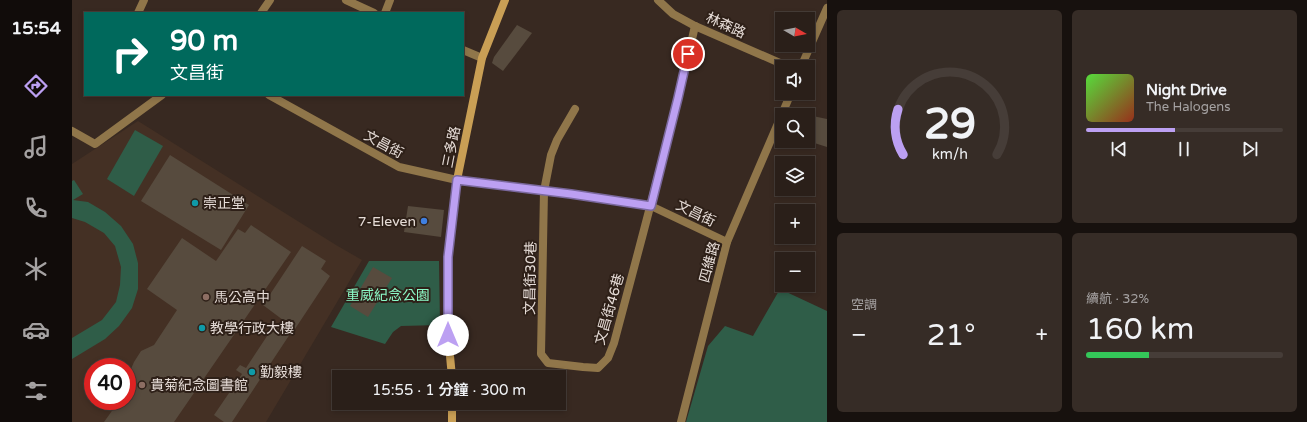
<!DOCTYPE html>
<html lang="zh-TW">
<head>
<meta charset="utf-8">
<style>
	body { margin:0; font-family:"Varela Round","Noto Sans TC",sans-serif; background:#362c26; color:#f1f3f6; height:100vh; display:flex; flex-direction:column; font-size:15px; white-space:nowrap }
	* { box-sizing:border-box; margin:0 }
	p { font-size:13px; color:#a5a2a2 }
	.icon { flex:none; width:22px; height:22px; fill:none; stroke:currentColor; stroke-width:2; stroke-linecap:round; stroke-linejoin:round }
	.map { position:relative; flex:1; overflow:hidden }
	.details { display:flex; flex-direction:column; gap:10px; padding:10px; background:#17110e; width:480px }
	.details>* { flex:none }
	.guide { position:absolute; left:12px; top:12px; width:380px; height:84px; border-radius:0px; box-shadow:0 2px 6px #0003,0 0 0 1px #463d38; background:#00695c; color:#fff; overflow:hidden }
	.needle { width:26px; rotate:99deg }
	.controls { position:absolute; left:703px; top:12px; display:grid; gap:8px }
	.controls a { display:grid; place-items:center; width:40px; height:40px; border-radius:0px; background:#2a1f19; box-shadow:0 2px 6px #0003,0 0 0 1px #463d38; font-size:20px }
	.speed { position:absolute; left:12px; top:358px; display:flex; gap:8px; font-size:20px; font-weight:700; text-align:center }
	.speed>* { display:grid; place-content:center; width:52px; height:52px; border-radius:50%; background:#2a1f19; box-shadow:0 2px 6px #0003,0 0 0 1px #463d38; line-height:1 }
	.speed .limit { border:6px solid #d22; background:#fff; color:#111 }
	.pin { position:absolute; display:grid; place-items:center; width:34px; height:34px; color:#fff; margin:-17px; border:2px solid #fff; border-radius:50%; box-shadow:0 1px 4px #0007 }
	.me { position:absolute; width:44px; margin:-22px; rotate:0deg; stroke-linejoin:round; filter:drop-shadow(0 0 3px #0008) }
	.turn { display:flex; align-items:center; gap:14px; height:84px; padding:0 20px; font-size:18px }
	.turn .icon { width:52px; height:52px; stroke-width:2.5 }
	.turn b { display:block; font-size:28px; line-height:34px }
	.big { font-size:30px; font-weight:600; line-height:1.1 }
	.details .widget { flex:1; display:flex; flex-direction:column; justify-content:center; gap:6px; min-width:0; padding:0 14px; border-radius:6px; background:#362c26 }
	.details .dial { align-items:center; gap:0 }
	.dial svg { height:104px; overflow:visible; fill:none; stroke:#463d38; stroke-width:7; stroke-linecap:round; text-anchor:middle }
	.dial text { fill:#f1f3f6; stroke:none }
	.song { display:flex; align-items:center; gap:12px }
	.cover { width:48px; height:48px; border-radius:6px; background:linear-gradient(135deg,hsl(110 70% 55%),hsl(10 70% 35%)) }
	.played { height:4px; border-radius:2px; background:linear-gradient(90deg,#bca0f2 45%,#463d38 45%) }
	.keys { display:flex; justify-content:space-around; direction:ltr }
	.heat { display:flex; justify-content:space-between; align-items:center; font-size:22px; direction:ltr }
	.charge { height:6px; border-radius:3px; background:linear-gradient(90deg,#34c759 32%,#463d38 0) }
	.details .tiles { flex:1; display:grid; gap:10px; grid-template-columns:repeat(2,1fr) }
	.trip { position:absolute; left:260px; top:370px; width:234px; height:40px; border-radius:0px; background:#2a1f19; box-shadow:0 2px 6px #0003,0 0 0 1px #463d38; font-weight:600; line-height:40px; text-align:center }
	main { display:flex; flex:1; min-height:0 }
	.tabs { display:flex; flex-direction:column; width:72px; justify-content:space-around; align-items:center; background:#110c0a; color:#a5a2a2 }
	.tabs .icon { width:28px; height:28px }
	.tabs .active { color:#bca0f2 }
	.tabs b { font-size:18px; color:#f1f3f6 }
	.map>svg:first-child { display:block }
	.built { fill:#443024; fill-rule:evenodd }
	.green { fill:#2f5d48 }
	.building { fill:#574b3e }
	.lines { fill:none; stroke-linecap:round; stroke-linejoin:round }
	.street { stroke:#90764a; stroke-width:8 }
	.secondary { stroke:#c99f55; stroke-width:8 }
	.route-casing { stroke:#7a689d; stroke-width:10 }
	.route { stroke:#bca0f2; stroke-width:7 }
	.culture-dot { fill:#0f9aa8; stroke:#2e2018; stroke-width:1.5 }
	.shop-dot { fill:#3f7fe0; stroke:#2e2018; stroke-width:1.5 }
	.education-dot { fill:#8d6e63; stroke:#2e2018; stroke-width:1.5 }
	.labels { text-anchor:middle; stroke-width:4; stroke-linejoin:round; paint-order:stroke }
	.street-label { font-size:14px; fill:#e6dcd7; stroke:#2e2018 }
	.poi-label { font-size:14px; fill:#e6dcd7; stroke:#2e2018; text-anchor:start }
	.park-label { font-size:14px; fill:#8cf9c7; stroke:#2e2018 }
</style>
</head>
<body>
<main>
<nav class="tabs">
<b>15:54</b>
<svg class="icon active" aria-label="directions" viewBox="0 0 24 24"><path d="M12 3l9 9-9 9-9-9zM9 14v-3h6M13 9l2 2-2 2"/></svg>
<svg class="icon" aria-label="music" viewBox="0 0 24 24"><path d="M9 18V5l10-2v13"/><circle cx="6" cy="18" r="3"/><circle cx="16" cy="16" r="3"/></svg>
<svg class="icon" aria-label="phone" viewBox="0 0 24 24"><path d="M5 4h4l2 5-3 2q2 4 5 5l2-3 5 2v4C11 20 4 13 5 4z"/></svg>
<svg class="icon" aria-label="climate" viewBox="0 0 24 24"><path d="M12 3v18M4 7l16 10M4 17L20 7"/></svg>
<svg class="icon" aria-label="car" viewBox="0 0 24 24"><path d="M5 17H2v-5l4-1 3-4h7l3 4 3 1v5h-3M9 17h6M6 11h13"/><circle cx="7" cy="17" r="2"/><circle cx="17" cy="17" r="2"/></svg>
<svg class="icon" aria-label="filters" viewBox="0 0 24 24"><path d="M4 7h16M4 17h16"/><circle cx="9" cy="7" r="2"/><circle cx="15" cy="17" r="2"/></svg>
</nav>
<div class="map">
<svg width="755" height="422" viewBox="0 0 755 422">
	<rect width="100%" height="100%" fill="#382921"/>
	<!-- built -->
	<path class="built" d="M66,121L264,245L290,260L194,422H0V164ZM21,367H55V401H21Z"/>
	<!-- green -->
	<g class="green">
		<polygon points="63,130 91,146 62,196 35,179"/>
		<polygon points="2,180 11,194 1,200 16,202 33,212 49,226 61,244 66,263 66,289 60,308 47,326 33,339 0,359 0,338 30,320 44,302 48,285 49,267 43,246 32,233 13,222 0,218 0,181"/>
		<polygon points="297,261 367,261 368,325 329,326 321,332 313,344 259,327"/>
		<polygon points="708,289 755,311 755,422 614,422 636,346 653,326 681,336"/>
	</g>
	<!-- building -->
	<g class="building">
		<polygon points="445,25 460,33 431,71 420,63 422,57"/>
		<polygon points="736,115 755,119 755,147 736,141"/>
		<polygon points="98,155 177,205 149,250 69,201"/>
		<polygon points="336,206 372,210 369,237 332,232"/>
		<polygon points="179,225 219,252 102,422 32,422 47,401 55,401 55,392 57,394 61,389 56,376 62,362 69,351 82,345 105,310 75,289 110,238 144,261 166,229 173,233"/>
		<polygon points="230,246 254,261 249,269 258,276 223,329 191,305"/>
		<polygon points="301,267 320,278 296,317 278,306"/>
		<polygon points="203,324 218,334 160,422 152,422 142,415 170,374 164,370 168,365 174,368"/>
	</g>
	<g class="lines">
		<!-- street -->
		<g class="street">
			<polyline points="274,0 302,13"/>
			<polyline points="586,0 601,14 623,26 717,67"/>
			<polyline points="66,13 72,0"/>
			<polyline points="189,13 198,0"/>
			<polyline points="313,13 318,0"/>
			<polyline points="391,50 410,58"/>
			<polyline points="729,67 755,8"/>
			<polyline points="197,95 327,167 385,180 499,194 579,206 655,242"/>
			<path d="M503,109L485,140L479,155L472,191L469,354L476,363L511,367L526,368L536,358L542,343C570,237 599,132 623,26"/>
			<polyline points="0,131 23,144 90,95"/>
			<polyline points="609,422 655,242 719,93"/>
		</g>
		<!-- secondary -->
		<g class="secondary">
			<polyline points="380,377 376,335 376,257 385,180 410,58 433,0"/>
			<polyline points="380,403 380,422"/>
		</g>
	</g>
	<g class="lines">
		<defs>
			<polyline id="route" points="376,335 376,257 385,180 499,194 579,206 606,98 616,54"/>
		</defs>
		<!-- route casing -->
		<use href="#route" class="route-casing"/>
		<!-- route -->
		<use href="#route" class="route"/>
	</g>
	<!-- markers -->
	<g class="culture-dot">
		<circle cx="123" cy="203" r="4"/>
		<circle cx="130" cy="328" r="4"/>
		<circle cx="180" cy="372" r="4"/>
	</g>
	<circle class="shop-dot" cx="352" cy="221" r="4"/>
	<g class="education-dot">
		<circle cx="134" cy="297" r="4"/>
		<circle cx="70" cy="385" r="4"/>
	</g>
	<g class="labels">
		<!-- street labels -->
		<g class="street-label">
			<text transform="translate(654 25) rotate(24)" y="5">林森路</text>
			<text transform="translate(312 144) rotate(28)" y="5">文昌街</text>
			<text transform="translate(379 147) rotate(-79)" y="5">三多路</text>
			<text transform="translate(624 213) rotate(26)" y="5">文昌街</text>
			<text transform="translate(637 262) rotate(-75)" y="5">四維路</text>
			<text transform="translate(458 278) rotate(-89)" y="5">文昌街30巷</text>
			<text transform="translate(537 309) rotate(-74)" y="5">文昌街46巷</text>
		</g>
		<!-- poi labels -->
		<g class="poi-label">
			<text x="131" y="208">崇正堂</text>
			<text x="344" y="226" text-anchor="end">7-Eleven</text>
			<text x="142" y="302">馬公高中</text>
			<text x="138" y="333">教學行政大樓</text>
			<text x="188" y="377">勤毅樓</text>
			<text x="78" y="390">貴菊紀念圖書館</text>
		</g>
		<!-- park labels -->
		<g class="park-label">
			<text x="316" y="300">重威紀念公園</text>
		</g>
	</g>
</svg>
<div class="controls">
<a><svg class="needle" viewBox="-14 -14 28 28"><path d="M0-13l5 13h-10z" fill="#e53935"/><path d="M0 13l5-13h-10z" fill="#a5a2a2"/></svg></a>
<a><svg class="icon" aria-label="sound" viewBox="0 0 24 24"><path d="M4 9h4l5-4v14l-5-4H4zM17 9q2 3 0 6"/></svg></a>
<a><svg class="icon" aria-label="search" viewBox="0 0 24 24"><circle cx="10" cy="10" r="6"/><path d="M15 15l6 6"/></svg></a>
<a><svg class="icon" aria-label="layers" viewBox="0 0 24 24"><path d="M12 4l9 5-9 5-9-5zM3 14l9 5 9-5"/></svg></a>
<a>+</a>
<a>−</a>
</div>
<div class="speed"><div class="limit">40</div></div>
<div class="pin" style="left:616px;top:54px;background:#d93025"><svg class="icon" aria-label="arrive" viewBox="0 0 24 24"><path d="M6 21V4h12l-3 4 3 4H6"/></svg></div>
<svg class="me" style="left:376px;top:335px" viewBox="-20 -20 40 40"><circle r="19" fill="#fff"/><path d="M0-13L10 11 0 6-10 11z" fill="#bca0f2"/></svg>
<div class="trip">15:55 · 1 分鐘 · 300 m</div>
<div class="guide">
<div class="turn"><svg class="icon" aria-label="right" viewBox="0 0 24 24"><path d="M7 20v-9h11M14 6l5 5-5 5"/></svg><div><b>90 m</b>文昌街</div></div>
</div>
</div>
<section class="details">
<div class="tiles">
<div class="widget dial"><svg viewBox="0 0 100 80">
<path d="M14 69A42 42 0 1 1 86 69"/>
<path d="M14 69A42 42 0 0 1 10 34" stroke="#bca0f2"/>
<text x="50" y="56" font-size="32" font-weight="700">29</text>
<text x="50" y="72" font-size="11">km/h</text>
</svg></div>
<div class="widget">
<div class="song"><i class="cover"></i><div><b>Night Drive</b><p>The Halogens</p></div></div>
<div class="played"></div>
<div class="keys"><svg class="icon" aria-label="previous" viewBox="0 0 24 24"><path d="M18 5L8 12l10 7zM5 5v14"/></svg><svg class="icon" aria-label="pause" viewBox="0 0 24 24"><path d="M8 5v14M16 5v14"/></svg><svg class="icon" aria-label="next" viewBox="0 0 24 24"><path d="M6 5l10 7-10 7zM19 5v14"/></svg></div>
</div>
<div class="widget"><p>空調</p>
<div class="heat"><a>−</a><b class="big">21°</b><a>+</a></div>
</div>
<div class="widget"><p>續航 · 32%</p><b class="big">160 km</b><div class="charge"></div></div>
</div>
</section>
</main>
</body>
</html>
